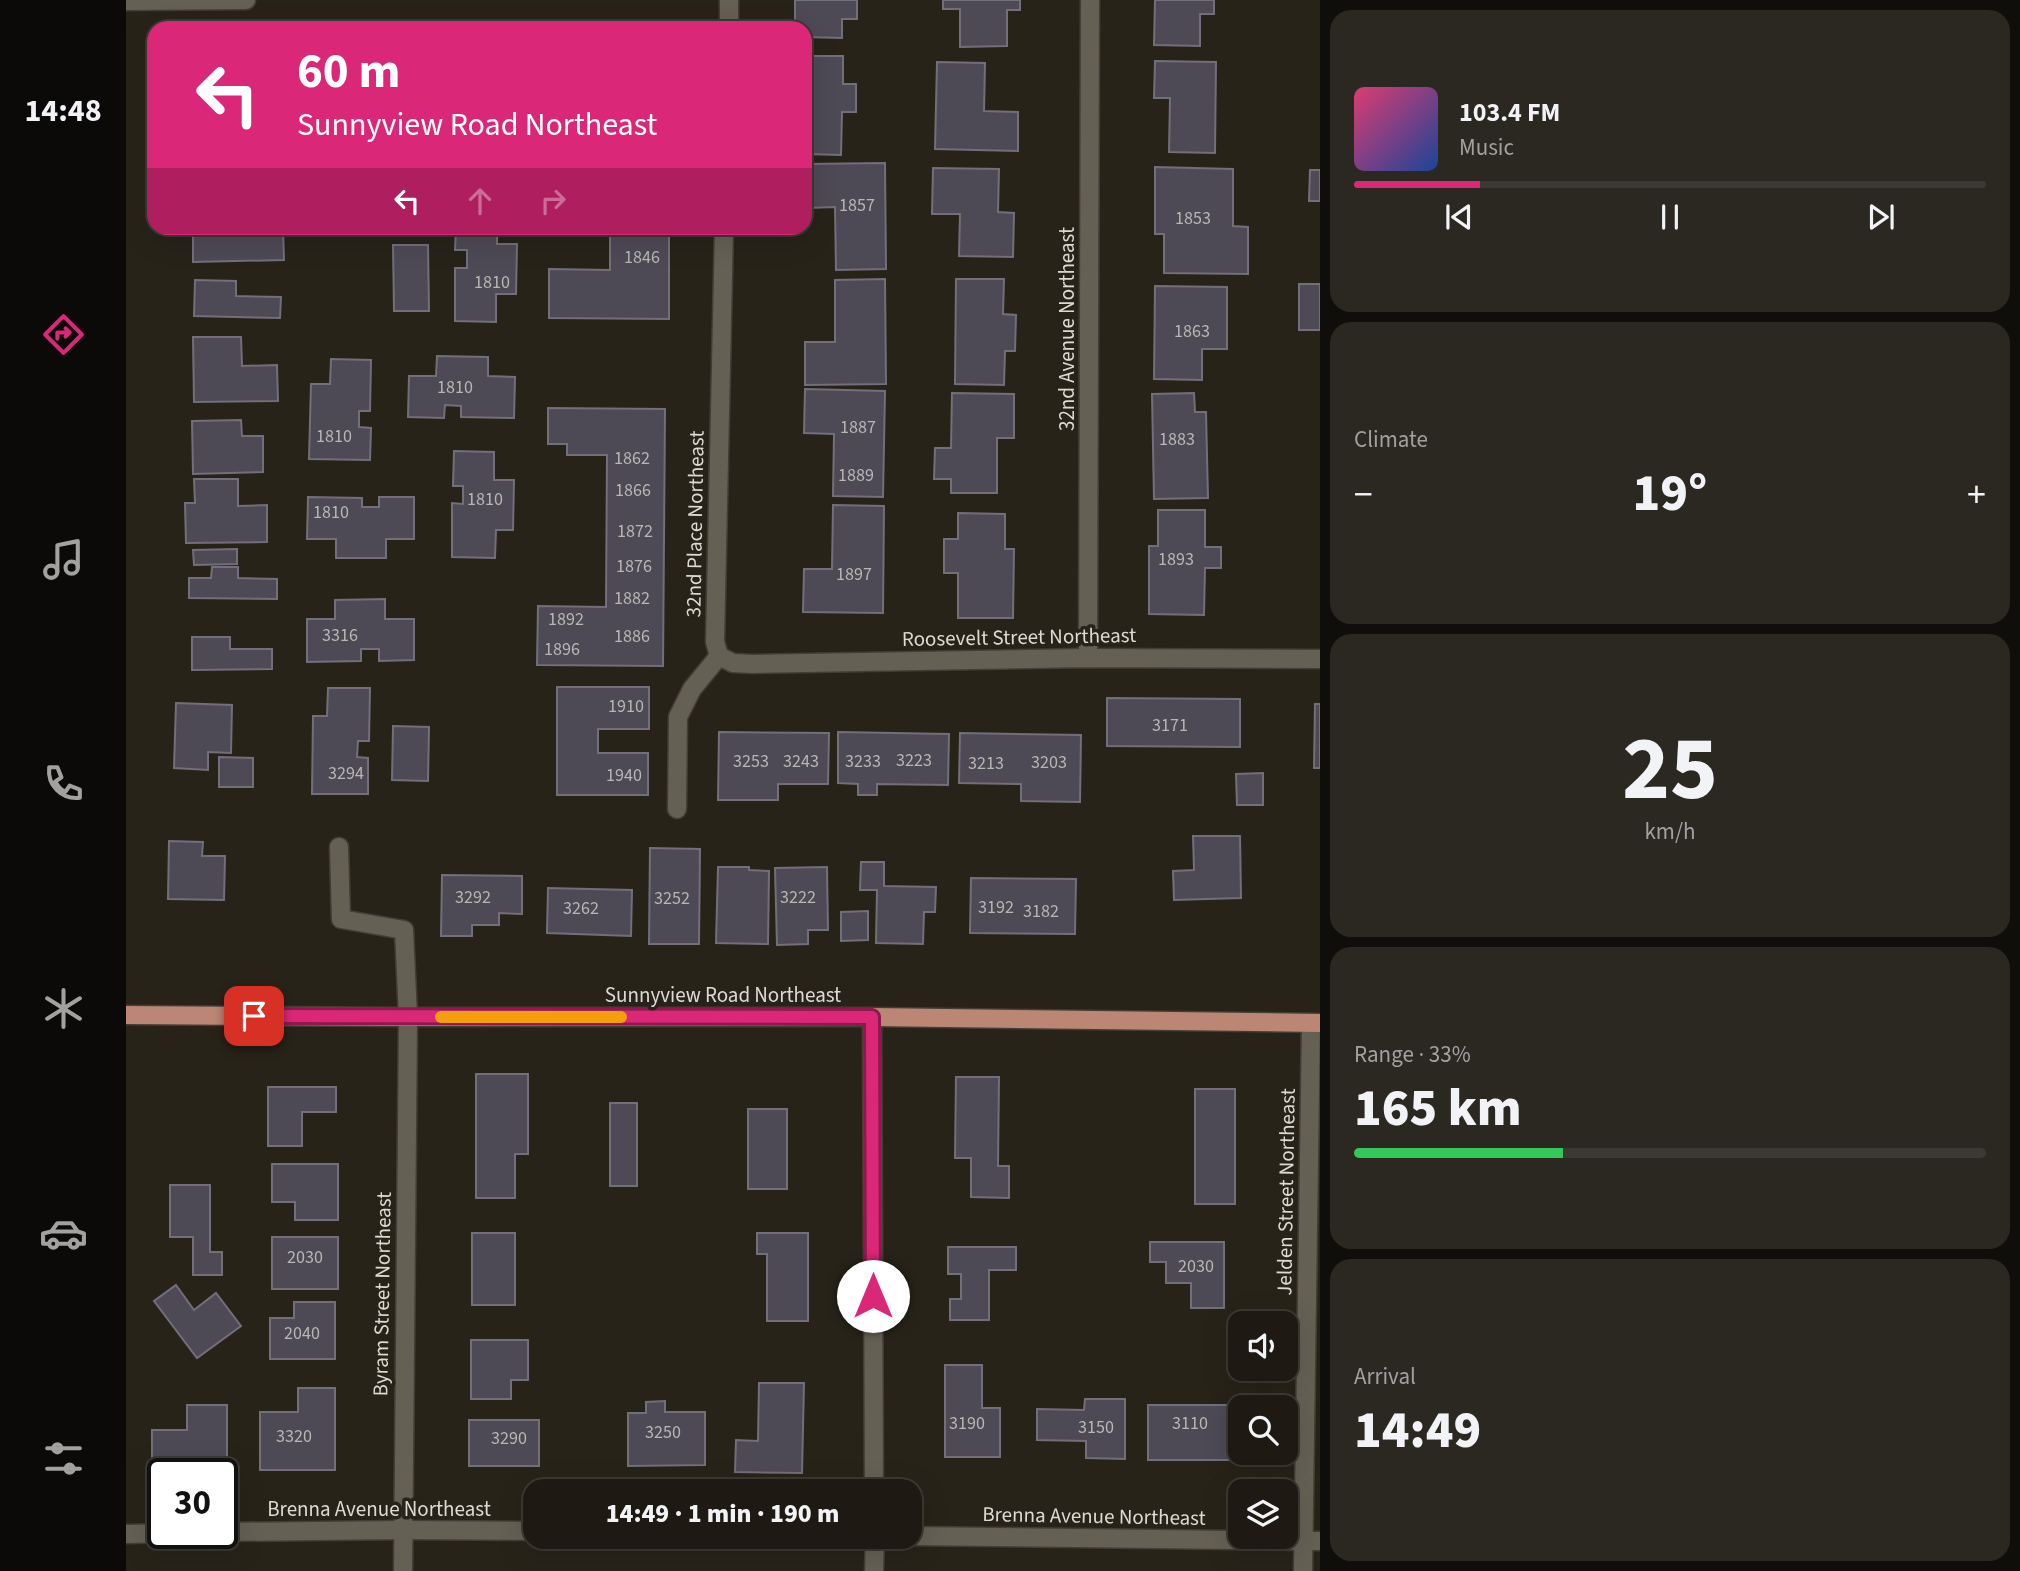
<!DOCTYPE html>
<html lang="en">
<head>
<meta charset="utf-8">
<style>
	body { margin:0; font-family:"Source Sans 3",sans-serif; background:#2b2721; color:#f1f3f6; height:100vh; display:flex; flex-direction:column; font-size:26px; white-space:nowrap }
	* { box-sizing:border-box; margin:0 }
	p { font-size:23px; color:#a1a1a0 }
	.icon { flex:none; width:38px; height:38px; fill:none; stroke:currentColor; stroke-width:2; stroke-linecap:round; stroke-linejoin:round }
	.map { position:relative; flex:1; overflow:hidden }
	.details { display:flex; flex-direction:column; gap:10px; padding:10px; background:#100e0a; width:700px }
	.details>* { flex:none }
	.banner { position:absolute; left:21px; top:21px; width:665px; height:214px; border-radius:21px; box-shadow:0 7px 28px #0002,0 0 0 2px #3c3833; background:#db2777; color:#fff; overflow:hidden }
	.controls { position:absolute; left:1102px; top:1311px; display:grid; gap:14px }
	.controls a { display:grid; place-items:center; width:70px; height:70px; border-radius:14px; background:#1e1a13; box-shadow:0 7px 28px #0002,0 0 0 2px #3c3833; font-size:35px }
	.speed { position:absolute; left:21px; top:1458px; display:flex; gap:14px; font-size:35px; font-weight:700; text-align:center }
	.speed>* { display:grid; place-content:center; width:91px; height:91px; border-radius:50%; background:#1e1a13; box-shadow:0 7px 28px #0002,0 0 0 2px #3c3833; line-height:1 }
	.speed .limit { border:4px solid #111; border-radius:10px; background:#fff; color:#111 }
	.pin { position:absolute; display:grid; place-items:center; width:60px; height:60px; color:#fff; margin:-30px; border-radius:14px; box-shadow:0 4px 10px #0006 }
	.me { position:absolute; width:77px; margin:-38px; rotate:0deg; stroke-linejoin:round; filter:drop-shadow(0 0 5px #0008) }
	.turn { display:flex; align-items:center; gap:24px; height:147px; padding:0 35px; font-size:32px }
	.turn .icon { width:91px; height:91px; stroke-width:2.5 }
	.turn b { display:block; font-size:49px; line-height:60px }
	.lanes { display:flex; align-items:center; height:66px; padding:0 35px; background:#0003; justify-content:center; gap:35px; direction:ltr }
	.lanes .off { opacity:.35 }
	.big { font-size:52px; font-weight:800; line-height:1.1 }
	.details .card { flex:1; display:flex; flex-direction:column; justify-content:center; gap:10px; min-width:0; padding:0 24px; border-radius:21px; background:#2b2721 }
	.details .dial { align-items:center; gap:0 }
	.dial b { font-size:91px; line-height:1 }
	.song { display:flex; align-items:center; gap:21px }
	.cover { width:84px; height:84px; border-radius:10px; background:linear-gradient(135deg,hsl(340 70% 55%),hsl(220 70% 35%)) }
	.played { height:7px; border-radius:4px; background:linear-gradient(90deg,#db2777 20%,#3c3833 20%) }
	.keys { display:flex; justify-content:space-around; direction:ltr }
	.heat { display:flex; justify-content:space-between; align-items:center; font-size:38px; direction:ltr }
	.charge { height:10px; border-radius:5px; background:linear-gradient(90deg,#34c759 33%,#3c3833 0) }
	.trip { position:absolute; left:397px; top:1479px; width:399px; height:70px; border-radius:21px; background:#1e1a13; box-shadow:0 7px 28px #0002,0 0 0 2px #3c3833; font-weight:800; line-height:70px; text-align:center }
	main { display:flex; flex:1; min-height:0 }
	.dock { display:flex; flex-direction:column; width:126px; justify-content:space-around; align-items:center; background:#0c0a08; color:#a1a1a0 }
	.dock .icon { width:49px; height:49px }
	.dock .active { color:#db2777 }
	.dock b { font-size:32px; color:#f1f3f6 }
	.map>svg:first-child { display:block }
	.building { fill:#4d4a55; stroke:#726e7a; stroke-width:2 }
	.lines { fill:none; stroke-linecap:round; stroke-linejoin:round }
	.minor-casing { stroke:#423d36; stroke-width:21 }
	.major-casing { stroke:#423d36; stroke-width:21 }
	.minor { stroke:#656054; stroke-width:18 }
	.major { stroke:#bb8674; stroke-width:18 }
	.route-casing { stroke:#8e194d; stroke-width:18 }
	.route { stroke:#db2777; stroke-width:12 }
	.slow { stroke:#f59e0b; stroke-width:12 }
	.labels { text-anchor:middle; stroke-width:7; stroke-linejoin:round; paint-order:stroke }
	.number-label { font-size:18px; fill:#b9b6b4 }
	.street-label { font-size:21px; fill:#dddad3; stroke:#282319 }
</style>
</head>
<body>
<main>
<nav class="dock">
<b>14:48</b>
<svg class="icon active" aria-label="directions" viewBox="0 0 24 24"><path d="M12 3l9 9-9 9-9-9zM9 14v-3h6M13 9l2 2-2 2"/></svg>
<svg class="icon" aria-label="music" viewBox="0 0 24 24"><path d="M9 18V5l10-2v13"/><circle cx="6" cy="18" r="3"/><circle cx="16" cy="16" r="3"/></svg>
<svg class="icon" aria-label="phone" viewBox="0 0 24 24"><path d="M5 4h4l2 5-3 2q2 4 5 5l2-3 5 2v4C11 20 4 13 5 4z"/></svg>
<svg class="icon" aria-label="climate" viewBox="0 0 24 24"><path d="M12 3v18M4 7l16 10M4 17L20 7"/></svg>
<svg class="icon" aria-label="car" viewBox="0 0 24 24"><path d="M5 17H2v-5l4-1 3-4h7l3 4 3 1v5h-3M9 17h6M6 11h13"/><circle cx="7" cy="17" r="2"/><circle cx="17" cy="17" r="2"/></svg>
<svg class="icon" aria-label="filters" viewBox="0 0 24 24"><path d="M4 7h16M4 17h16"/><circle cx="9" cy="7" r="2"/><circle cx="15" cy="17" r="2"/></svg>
</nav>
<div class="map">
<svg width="1194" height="1571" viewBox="0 0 1194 1571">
	<rect width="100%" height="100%" fill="#282319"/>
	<!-- building -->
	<g class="building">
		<polygon points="669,0 731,0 731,19 716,19 716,38 679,37 679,28 669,28"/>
		<polygon points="817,0 894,0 894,10 881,10 881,46 834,47 834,9 817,9"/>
		<polygon points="1029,0 1088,0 1088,14 1074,14 1074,46 1028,45"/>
		<polygon points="679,56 717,56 717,84 730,84 730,112 716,112 715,155 679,154"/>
		<polygon points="1029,61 1090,62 1089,153 1043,152 1044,98 1028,98"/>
		<polygon points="811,62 859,63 858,111 892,112 892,151 809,149"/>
		<polygon points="759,163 760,269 710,270 709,207 681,208 680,164"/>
		<polygon points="1029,167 1107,169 1107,226 1122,227 1122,274 1038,273 1038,234 1029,234"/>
		<polygon points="807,168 873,169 872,212 888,213 887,257 833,256 834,214 806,214"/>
		<polygon points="1184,170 1194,170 1194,201 1183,201"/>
		<polygon points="67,228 157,228 158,260 67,262"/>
		<polygon points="330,228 371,228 371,244 391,244 390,294 370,294 370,322 329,321 329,268 341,268 341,250 329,250"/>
		<polygon points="484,228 543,228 543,319 423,318 423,269 484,270"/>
		<polygon points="267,245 302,245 303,311 268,311"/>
		<polygon points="759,279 760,384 679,385 679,342 709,342 709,280"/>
		<polygon points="830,279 878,279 877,314 890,315 889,351 879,351 878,385 829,384"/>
		<polygon points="69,280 110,281 110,296 155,297 154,318 68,316"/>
		<rect x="1173" y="284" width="21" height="46"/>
		<polygon points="1029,286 1101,287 1101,349 1076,349 1076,380 1028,379"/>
		<polygon points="67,337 115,337 116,366 151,365 152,401 68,402"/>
		<polygon points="311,356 362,357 362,376 389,377 388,418 335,417 335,406 319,405 318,418 282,417 283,376 310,376"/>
		<polygon points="205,359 245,360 244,411 233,411 233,427 245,428 244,460 183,459 185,384 204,384"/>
		<polygon points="679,389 759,391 757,497 707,496 708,434 678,433"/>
		<polygon points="826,393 888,394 888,438 871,438 871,493 825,493 825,479 808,479 809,448 825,448"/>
		<polygon points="1068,393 1069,412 1080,412 1082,498 1028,499 1026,394"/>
		<polygon points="422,408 539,409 537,666 411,665 412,606 480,607 481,455 441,455 441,444 422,444"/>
		<polygon points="115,420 116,436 137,436 137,472 67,474 66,421"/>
		<polygon points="328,451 368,452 368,480 388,480 387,530 370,530 369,558 326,557 326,503 337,504 337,486 327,486"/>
		<polygon points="68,479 112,479 112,506 141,505 141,542 60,543 59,503 69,503"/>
		<polygon points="182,497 236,498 236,507 253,507 253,497 288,497 288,539 260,539 260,558 210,558 210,539 181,539"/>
		<polygon points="707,505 758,506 757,613 677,612 678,569 706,569"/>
		<polygon points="1032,510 1079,510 1079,547 1095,547 1095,568 1079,568 1078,615 1023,614 1023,546 1032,546"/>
		<polygon points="832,513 879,514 879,549 888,549 887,618 832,618 832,573 818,573 818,539 832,539"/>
		<polygon points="111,549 111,564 68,565 67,550"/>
		<polygon points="86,567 112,567 112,578 151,579 151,599 63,598 63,578 85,578"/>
		<polygon points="259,599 259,619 288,619 288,660 253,661 253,649 235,649 235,661 181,662 181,619 209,619 209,600"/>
		<polygon points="66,637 104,637 104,649 146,649 146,669 66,670"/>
		<polygon points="431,687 523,687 523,729 472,729 472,753 522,753 522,795 431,795"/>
		<polygon points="202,688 244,688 243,741 232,741 231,757 242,758 242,794 186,794 187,716 201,716"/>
		<polygon points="981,698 1114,699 1114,747 981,746"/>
		<polygon points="50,703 106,705 105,753 82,752 82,770 48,768"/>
		<polygon points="1189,704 1194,704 1194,768 1188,768"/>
		<polygon points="267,726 303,727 302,781 266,780"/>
		<polygon points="593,732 703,733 702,784 652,784 652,800 592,800"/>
		<polygon points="712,732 823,734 822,785 751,784 751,795 732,795 732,784 712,783"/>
		<polygon points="834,733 955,735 954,802 895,801 895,784 833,783"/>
		<polygon points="93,757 127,758 127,787 93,787"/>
		<polygon points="1137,773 1137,805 1111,805 1110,774"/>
		<polygon points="1067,836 1114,836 1115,898 1048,900 1047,871 1068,870"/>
		<polygon points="43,841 77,842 76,856 99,856 98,900 42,899"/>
		<polygon points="524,848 574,849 573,944 523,944"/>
		<polygon points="735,862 758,862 758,886 810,887 809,912 798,912 797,944 750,943 751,890 734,890"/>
		<polygon points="592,867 623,867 623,870 643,871 642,944 590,943"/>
		<polygon points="701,867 702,930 682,930 682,944 651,945 649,868"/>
		<polygon points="316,875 396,876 396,914 373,913 373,925 346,925 346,936 315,936"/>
		<polygon points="845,878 950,879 949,934 844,933"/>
		<polygon points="422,888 506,890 505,936 421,933"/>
		<polygon points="742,911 742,940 715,941 715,912"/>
		<polygon points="350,1074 402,1074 402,1154 389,1154 389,1198 350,1198"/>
		<polygon points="830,1077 873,1077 872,1166 883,1166 883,1198 845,1197 845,1158 829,1158"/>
		<polygon points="142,1087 210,1087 210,1112 176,1112 176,1146 142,1146"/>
		<rect x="1069" y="1089" width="40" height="115"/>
		<rect x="484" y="1103" width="27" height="83"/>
		<rect x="622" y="1109" width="39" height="80"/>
		<polygon points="146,1164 212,1164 212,1220 169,1220 169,1202 146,1202"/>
		<polygon points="44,1185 84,1185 84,1252 96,1252 96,1275 67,1275 67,1237 44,1237"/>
		<rect x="346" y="1233" width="43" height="72"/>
		<polygon points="631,1233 682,1233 682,1321 641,1321 641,1254 631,1254"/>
		<rect x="146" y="1237" width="66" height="52"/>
		<polygon points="1024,1242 1098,1242 1098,1308 1065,1308 1065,1283 1040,1283 1040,1262 1024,1262"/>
		<polygon points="822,1247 890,1247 890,1270 863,1270 863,1320 824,1320 824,1299 835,1299 835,1274 822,1274"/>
		<polygon points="50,1285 68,1310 90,1293 115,1326 71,1358 28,1301"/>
		<polygon points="168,1302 209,1302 209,1359 144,1359 144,1318 168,1318"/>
		<polygon points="345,1340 402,1340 402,1380 385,1380 385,1399 345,1399"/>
		<polygon points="819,1365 856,1365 856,1408 874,1408 874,1457 819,1457"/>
		<polygon points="633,1383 678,1383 676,1473 609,1472 610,1440 632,1441"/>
		<polygon points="172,1388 209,1388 209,1470 134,1470 134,1412 172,1412"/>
		<polygon points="959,1399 999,1399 999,1459 960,1458 960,1441 911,1440 911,1409 958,1410"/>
		<polygon points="539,1401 539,1412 579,1412 579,1465 502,1466 502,1413 520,1413 520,1402"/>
		<polygon points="61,1405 101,1405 101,1470 26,1470 26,1430 61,1430"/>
		<rect x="1022" y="1405" width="87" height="55"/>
		<rect x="343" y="1420" width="70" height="46"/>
	</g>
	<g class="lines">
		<defs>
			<g id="minor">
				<polyline points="0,1 120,0"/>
				<polyline points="603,28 603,0"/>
				<polyline points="593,656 607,663 627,664 962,658 1194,659"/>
				<polyline points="593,656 589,642 598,228"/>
				<polyline points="962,658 964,0"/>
				<polyline points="551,809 552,717 566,689 593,656"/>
				<polyline points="213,847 215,919 278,930 282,1017 277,1571"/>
				<polyline points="746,1017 748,1491"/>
				<polyline points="96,1532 277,1530 410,1531"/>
				<polyline points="0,1534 46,1533"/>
				<polyline points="784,1536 1194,1541"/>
				<polyline points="748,1571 749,1536"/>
				<polyline points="1177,1571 1185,1023"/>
			</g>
			<polyline id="major" points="0,1015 282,1017 746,1017 1194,1023"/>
		</defs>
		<!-- minor casing -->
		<use href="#minor" class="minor-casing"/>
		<!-- major casing -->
		<use href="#major" class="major-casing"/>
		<!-- minor -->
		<use href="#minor" class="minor"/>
		<!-- major -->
		<use href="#major" class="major"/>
	</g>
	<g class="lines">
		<defs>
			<polyline id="route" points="128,1016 746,1017 747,1296"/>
		</defs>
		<!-- route casing -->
		<use href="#route" class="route-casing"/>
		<!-- route -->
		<use href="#route" class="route"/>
		<!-- slow -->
		<polyline class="slow" points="315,1017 495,1017"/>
	</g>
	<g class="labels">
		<!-- number labels -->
		<g class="number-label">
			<text x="731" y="211">1857</text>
			<text x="1067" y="224">1853</text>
			<text x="516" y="263">1846</text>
			<text x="366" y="288">1810</text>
			<text x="1066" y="337">1863</text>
			<text x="329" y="393">1810</text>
			<text x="732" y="433">1887</text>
			<text x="208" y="442">1810</text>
			<text x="1051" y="445">1883</text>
			<text x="506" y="464">1862</text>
			<text x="730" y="481">1889</text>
			<text x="507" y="496">1866</text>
			<text x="359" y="505">1810</text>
			<text x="205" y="518">1810</text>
			<text x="509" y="537">1872</text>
			<text x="1050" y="565">1893</text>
			<text x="508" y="572">1876</text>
			<text x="728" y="580">1897</text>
			<text x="506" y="604">1882</text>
			<text x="440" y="625">1892</text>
			<text x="214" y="641">3316</text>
			<text x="506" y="642">1886</text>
			<text x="436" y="655">1896</text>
			<text x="500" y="712">1910</text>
			<text x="1044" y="731">3171</text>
			<text x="788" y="766">3223</text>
			<text x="625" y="767">3253</text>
			<text x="675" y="767">3243</text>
			<text x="737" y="767">3233</text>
			<text x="923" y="768">3203</text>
			<text x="860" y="769">3213</text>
			<text x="220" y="779">3294</text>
			<text x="498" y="781">1940</text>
			<text x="347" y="903">3292</text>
			<text x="672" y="903">3222</text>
			<text x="546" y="904">3252</text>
			<text x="870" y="913">3192</text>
			<text x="455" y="914">3262</text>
			<text x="915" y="917">3182</text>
			<text x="179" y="1263">2030</text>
			<text x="1070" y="1272">2030</text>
			<text x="176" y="1339">2040</text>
			<text x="841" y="1429">3190</text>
			<text x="1064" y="1429">3110</text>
			<text x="970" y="1433">3150</text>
			<text x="537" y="1438">3250</text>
			<text x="168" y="1442">3320</text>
			<text x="383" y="1444">3290</text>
		</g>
		<!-- street labels -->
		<g class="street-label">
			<text transform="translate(941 329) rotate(-90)" y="7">32nd Avenue Northeast</text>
			<text transform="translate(569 524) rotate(-89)" y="7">32nd Place Northeast</text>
			<text transform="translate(893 637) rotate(-1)" y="7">Roosevelt Street Northeast</text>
			<text x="597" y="1002">Sunnyview Road Northeast</text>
			<text transform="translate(1160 1192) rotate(-89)" y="7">Jelden Street Northeast</text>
			<text transform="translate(256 1294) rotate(-89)" y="7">Byram Street Northeast</text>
			<text x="253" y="1516">Brenna Avenue Northeast</text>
			<text transform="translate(968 1516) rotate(1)" y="7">Brenna Avenue Northeast</text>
		</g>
	</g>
</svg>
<div class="controls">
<a><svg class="icon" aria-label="sound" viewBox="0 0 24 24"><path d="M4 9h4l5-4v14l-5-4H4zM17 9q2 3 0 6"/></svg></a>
<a><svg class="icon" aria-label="search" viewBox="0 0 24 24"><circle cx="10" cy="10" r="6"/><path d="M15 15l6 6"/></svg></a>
<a><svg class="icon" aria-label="layers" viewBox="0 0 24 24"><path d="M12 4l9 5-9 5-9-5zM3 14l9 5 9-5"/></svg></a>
</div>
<div class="speed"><div class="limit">30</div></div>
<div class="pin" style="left:128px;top:1016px;background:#d93025"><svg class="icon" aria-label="arrive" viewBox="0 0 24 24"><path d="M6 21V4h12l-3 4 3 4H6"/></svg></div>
<svg class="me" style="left:747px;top:1296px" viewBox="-20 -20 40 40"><circle r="19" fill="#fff"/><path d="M0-13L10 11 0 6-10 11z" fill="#db2777"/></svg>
<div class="trip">14:49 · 1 min · 190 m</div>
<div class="banner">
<div class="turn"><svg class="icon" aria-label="left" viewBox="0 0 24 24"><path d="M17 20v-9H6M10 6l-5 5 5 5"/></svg><div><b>60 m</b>Sunnyview Road Northeast</div></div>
<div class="lanes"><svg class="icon" aria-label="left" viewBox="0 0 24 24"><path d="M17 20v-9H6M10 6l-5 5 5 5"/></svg><svg class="icon off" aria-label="ahead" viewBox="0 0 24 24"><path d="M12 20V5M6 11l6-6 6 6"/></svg><svg class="icon off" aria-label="right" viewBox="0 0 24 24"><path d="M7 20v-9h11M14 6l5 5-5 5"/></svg></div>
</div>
</div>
<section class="details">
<div class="card">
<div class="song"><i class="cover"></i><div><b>103.4 FM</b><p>Music</p></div></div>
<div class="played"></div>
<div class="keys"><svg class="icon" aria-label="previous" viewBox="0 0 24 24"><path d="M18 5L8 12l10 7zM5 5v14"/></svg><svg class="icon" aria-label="pause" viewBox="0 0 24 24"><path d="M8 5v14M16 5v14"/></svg><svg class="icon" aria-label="next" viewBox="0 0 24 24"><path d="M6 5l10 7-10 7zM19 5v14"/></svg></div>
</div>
<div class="card"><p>Climate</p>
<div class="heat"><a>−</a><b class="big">19°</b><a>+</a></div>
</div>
<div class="card dial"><b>25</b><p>km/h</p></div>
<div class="card"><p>Range · 33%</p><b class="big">165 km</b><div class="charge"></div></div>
<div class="card"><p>Arrival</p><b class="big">14:49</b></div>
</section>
</main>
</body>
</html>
